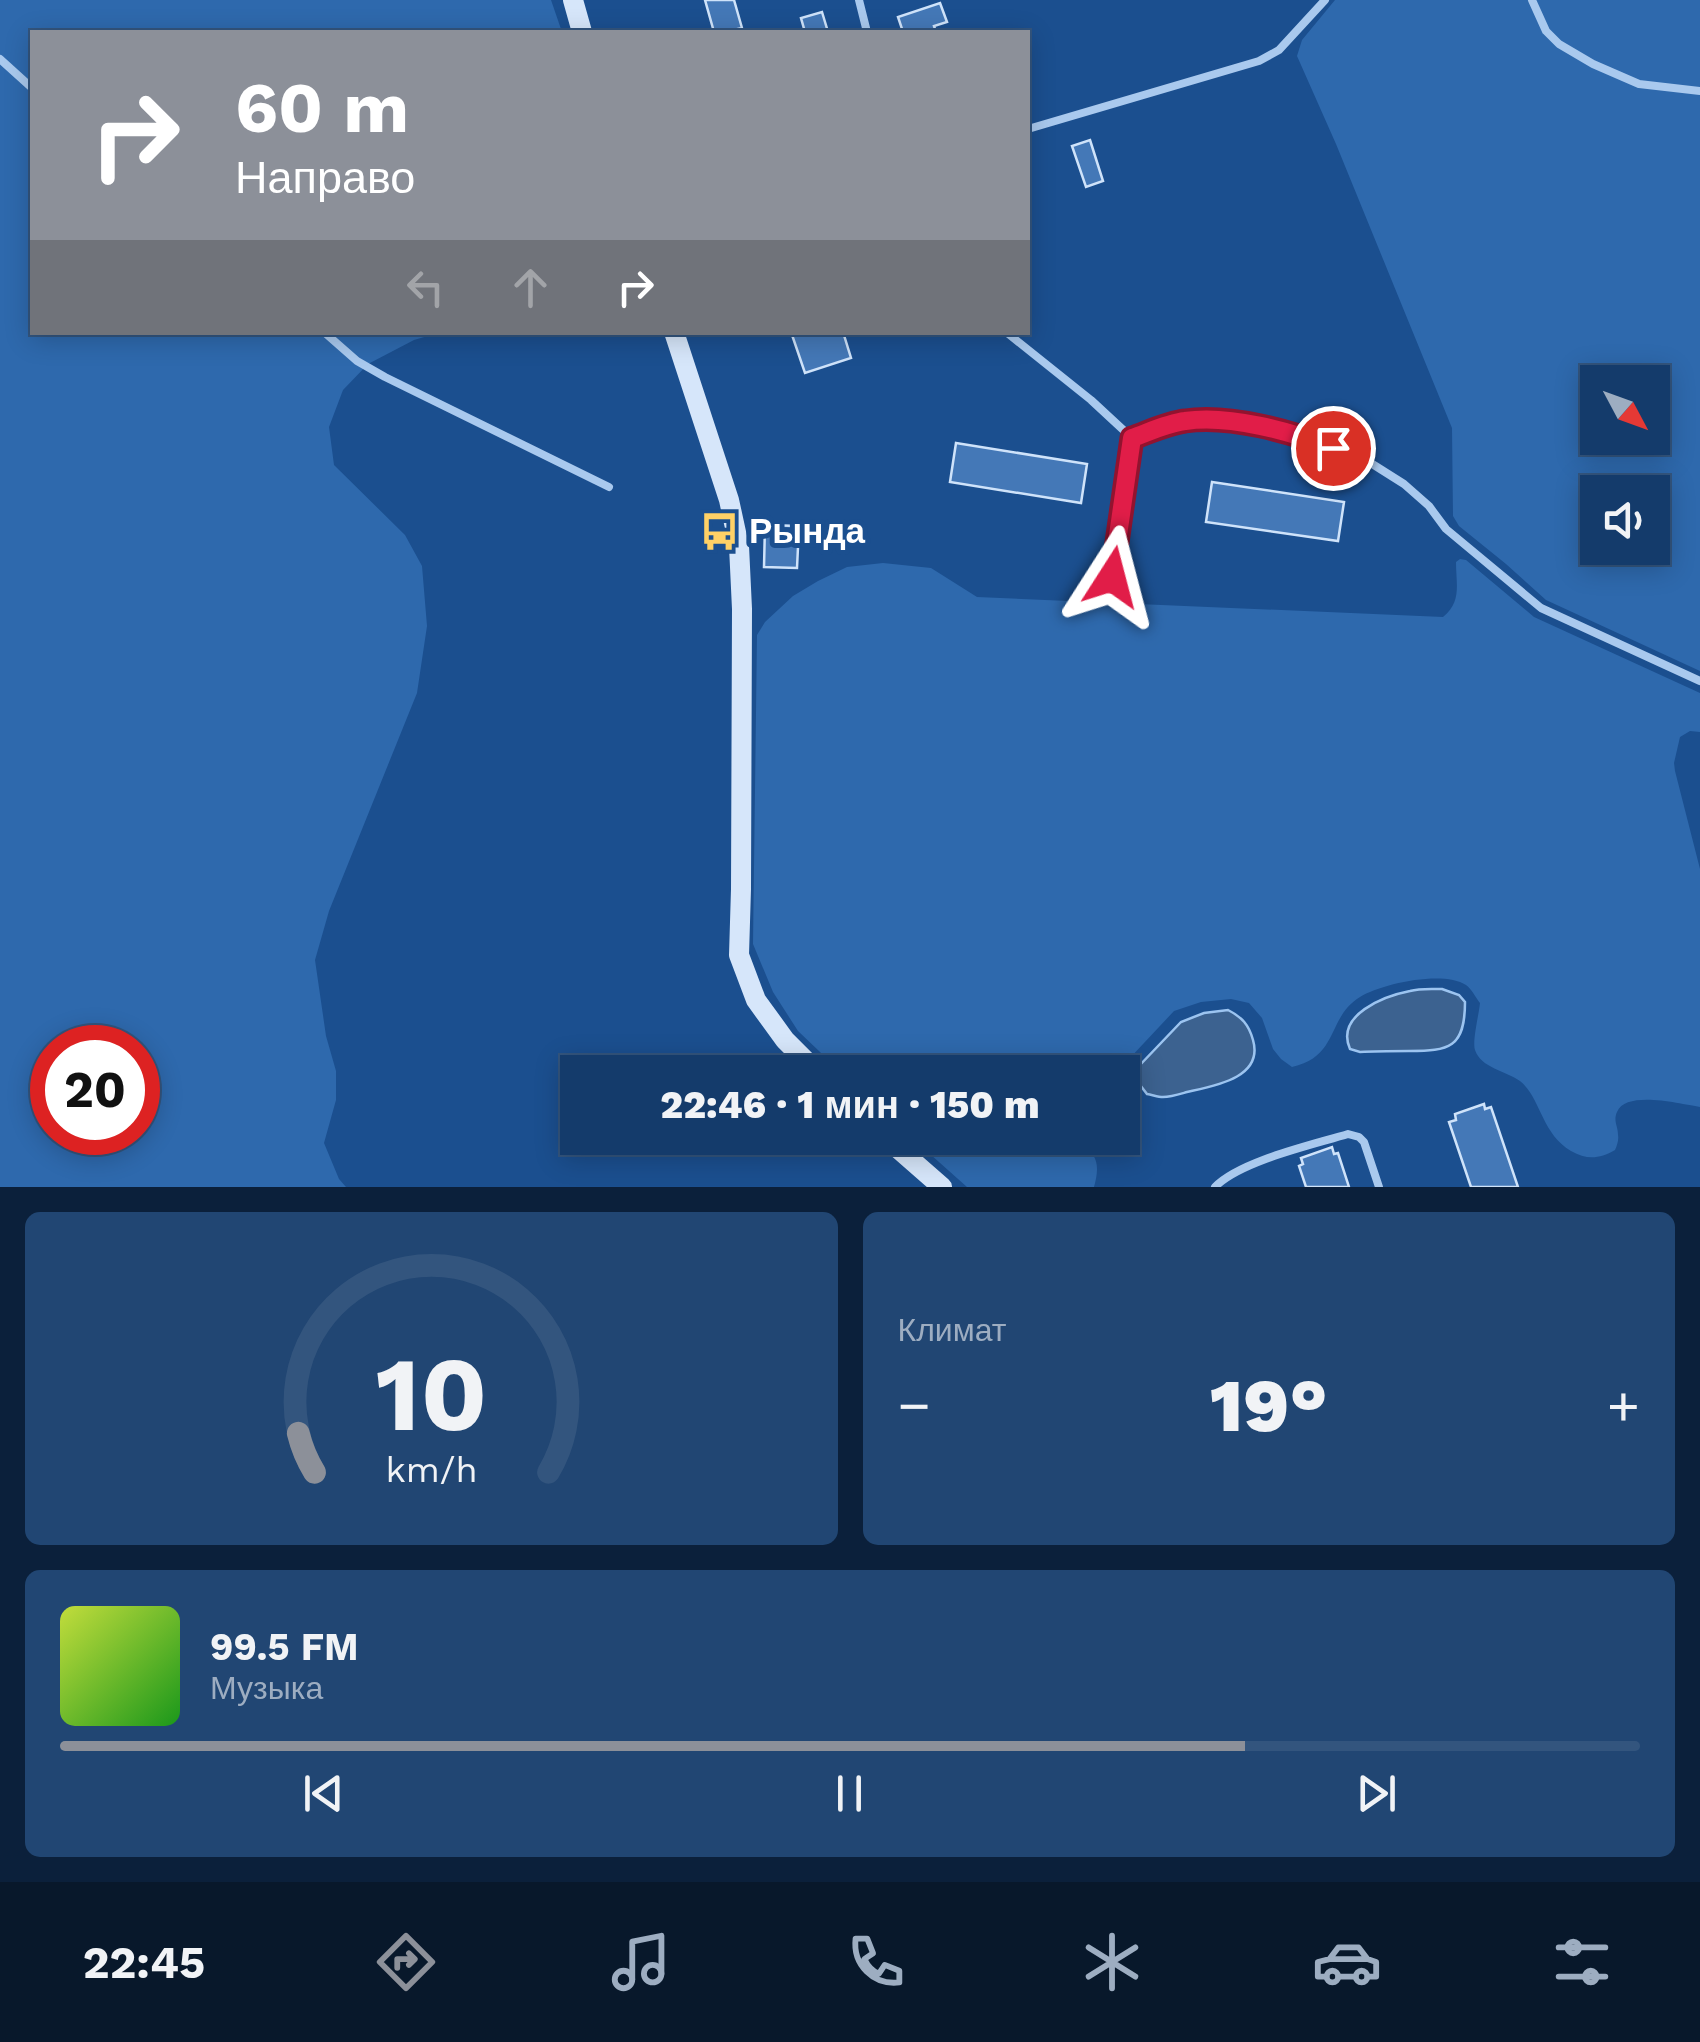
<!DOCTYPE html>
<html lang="ru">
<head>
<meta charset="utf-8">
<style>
	body { margin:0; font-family:"Work Sans",sans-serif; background:#214673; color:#f1f3f6; height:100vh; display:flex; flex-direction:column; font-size:38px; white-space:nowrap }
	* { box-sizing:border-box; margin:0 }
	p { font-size:32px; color:#9dadc1 }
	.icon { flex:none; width:55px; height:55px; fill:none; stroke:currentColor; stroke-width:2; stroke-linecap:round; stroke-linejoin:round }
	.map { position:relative; height:1187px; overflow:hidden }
	.panel { display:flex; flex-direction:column; gap:25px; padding:25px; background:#0b203b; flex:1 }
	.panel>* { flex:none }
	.top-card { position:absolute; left:30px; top:30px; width:1000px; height:305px; border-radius:0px; box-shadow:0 5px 25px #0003,0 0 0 2px #33557e; background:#8c9099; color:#fff; overflow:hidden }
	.needle { width:65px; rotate:131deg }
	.tools { position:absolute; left:1580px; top:365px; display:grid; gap:20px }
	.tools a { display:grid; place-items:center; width:90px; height:90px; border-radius:0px; background:#143b6b; box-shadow:0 5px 25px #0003,0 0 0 2px #33557e; font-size:50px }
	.speed { position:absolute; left:30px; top:1025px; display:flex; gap:20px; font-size:50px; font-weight:700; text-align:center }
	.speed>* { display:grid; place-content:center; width:130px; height:130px; border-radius:50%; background:#143b6b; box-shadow:0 5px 25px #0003,0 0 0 2px #33557e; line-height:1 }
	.speed .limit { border:15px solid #d22; background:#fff; color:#111 }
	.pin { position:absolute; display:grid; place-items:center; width:85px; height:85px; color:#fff; margin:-42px; border:5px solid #fff; border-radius:50%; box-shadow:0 2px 10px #0007 }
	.me { position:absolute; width:110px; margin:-55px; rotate:9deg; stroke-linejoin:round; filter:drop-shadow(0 0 8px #0008) }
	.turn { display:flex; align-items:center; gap:35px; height:210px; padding:0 40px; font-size:45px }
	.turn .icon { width:130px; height:130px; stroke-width:2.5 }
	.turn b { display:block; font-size:70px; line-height:85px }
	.lanes { display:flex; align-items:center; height:95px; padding:0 40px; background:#0003; justify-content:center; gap:50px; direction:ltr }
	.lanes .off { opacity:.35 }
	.big { font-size:75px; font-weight:800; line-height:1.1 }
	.panel .widget { flex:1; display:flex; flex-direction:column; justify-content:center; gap:15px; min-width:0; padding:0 35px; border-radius:15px; background:#214673 }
	.panel .dial { align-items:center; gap:0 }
	.dial svg { height:260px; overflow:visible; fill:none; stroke:#33557e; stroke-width:7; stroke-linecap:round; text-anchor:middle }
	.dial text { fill:#f1f3f6; stroke:none }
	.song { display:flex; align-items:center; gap:30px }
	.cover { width:120px; height:120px; border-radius:15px; background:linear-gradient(135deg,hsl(70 70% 55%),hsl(120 70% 35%)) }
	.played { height:10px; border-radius:5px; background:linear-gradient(90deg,#8c9099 75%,#33557e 75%) }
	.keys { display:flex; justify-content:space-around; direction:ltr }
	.heat { display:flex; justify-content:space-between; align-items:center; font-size:55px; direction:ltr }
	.panel .tiles { flex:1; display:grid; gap:25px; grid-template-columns:1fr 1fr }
	.widget:last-child { grid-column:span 2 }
	.trip { position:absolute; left:560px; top:1055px; width:580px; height:100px; border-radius:0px; background:#143b6b; box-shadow:0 5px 25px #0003,0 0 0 2px #33557e; font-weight:800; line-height:100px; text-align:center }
	.tab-bar { display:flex; height:160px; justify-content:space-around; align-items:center; background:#08182b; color:#9dadc1 }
	.tab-bar .icon { width:70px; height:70px }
	.tab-bar .on { color:#8c9099 }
	.tab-bar b { font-size:45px; color:#f1f3f6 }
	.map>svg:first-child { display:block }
	.green { fill:#2e69ad; fill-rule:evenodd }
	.water { fill:#3c6290; stroke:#9cc4f0; stroke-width:2.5 }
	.building { fill:#4478b7; stroke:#cfe3fa; stroke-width:2.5 }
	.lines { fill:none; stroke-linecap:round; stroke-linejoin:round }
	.service { stroke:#a9c9ee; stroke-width:8 }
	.secondary { stroke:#d6e6fa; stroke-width:20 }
	.route-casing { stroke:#92132f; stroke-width:25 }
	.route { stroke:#e11d48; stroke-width:18 }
	.labels { text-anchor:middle; stroke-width:10; stroke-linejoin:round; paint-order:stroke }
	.poi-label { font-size:35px; font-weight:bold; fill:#fff; stroke:#1b4f8f; text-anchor:start }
</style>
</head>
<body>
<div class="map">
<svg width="1700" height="1187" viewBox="0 0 1700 1187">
	<rect width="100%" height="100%" fill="#1b4f8f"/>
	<!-- green -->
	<g class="green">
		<path d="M0,0H551L562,32H32V332L438,333L414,340L368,364L343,390L329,427L334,465L405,535L422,566L427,626L417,693L329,911L315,960L326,1036L336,1071V1100L324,1143L339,1179L346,1187H0ZM52,1048H138V1132H52Z"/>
		<path d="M1335,0H1700V671L1546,600L1506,564L1459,526L1453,516L1452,428L1336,144L1297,56L1302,40ZM1598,382H1652V438H1598ZM1598,492H1652V548H1598Z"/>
		<path d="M1460,559L1466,560L1534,617L1700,693V732L1690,731L1680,737L1674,763L1675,771L1700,869V1107C1680,1104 1626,1090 1617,1112C1613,1121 1618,1126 1618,1135C1619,1139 1617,1146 1615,1150C1599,1159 1587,1160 1571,1151C1541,1133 1541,1098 1520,1081C1506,1071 1481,1068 1475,1050C1472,1041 1479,1014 1480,1003C1476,998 1471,988 1466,985C1443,970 1381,984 1360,997C1326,1018 1340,1056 1292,1067L1281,1059L1273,1049L1262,1018L1249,1003L1231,999L1201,1002L1174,1011L1129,1059L1108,1072H841L798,1031L773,992L753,944L757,635L765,622L793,596L818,581L847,567L883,563L931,568L977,597L1443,617C1462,602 1456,584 1456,562Z"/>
		<path d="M912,1138H1065C1076,1148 1065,1140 1079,1145C1100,1153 1099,1169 1094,1187H967Z"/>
	</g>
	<!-- water -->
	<g class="water">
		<path d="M1442,989L1459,995L1465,1002C1465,1048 1449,1051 1409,1051C1393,1051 1376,1051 1360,1052L1350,1049C1335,1015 1384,996 1410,991C1420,988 1432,989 1442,989Z"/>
		<path d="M1228,1010C1242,1017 1249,1025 1253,1040C1264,1078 1214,1086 1187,1092C1180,1094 1171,1097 1163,1097C1158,1097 1153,1095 1147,1094L1137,1081L1139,1066L1181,1022L1204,1013Z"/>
	</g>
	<!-- building -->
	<g class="building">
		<polygon points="705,0 734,0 742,28 725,32 714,32"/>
		<polygon points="940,3 947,22 934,26 936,32 903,32 898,17"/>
		<polygon points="822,12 828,32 805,32 801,18"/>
		<polygon points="1090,140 1103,181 1086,187 1072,146"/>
		<polygon points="791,332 843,332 851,358 805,373"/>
		<polygon points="956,443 1087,464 1081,503 950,482"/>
		<polygon points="1212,482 1344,502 1338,541 1206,522"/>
		<polygon points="765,525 799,526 797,568 764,567"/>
		<polygon points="1484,1104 1485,1109 1491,1107 1518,1187 1471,1187 1449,1122 1456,1120 1455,1114"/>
		<polygon points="1332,1147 1334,1154 1338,1153 1349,1187 1306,1187 1299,1166 1303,1164 1301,1158"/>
	</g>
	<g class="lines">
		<!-- service -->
		<g class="service">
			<polyline points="859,0 867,32"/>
			<polyline points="1532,0 1546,31 1559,44 1593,64 1639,84 1700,91"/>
			<polyline points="0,59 32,88"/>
			<polyline points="1028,129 1259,61 1279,50 1325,0"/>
			<polyline points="324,332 357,361 385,377 609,487"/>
			<polyline points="1006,332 1091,400 1132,438 1112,577"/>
			<polyline points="1132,438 1184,420 1233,422 1300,435 1366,460 1404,484 1429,506 1446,529 1541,608 1700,681"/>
			<path d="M1215,1187C1240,1161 1312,1145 1348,1134L1359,1137L1364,1142L1379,1187"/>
		</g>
		<!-- secondary -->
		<g class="secondary">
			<polyline points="573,0 582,32"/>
			<polyline points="674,332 729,500 739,546 742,609 741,889 739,955 756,1000 785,1040 817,1072"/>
			<polyline points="886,1138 942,1187"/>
		</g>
	</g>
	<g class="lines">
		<defs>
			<path id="route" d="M1112,577L1132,438C1149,432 1168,423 1185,421C1229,414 1292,432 1333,448"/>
		</defs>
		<!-- route casing -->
		<use href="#route" class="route-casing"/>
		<!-- route -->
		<use href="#route" class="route"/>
	</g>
	<!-- icons -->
	<defs>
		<symbol id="bus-bare" viewBox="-9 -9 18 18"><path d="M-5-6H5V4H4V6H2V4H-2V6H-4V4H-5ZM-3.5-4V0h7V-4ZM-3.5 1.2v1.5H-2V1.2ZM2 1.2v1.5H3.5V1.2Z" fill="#ffd166" stroke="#1b4f8f" stroke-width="2.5" paint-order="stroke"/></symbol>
	</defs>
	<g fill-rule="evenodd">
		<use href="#bus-bare" x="692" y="504" width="55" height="55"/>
	</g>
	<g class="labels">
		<!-- poi labels -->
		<g class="poi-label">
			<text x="749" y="543">Рында</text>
		</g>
	</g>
</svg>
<div class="tools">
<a><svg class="needle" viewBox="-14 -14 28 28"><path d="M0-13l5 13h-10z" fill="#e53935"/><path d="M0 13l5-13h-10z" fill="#9dadc1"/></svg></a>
<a><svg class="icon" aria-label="sound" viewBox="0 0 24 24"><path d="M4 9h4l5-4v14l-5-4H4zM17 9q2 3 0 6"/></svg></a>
</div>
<div class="speed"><div class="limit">20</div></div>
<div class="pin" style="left:1333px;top:448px;background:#d93025"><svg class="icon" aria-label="arrive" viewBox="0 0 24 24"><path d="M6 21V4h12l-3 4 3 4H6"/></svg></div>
<svg class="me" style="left:1112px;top:577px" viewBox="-20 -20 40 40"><path d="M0-17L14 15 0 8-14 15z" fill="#e11d48" stroke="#fff" stroke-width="4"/></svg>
<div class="trip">22:46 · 1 мин · 150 m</div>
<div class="top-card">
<div class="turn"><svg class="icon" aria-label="right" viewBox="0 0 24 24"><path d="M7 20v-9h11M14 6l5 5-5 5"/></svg><div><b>60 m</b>Направо</div></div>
<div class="lanes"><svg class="icon off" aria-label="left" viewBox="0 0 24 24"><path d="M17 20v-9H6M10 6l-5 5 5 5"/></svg><svg class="icon off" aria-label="ahead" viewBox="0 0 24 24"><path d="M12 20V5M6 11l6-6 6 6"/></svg><svg class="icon" aria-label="right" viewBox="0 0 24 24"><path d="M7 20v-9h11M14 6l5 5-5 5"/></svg></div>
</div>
</div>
<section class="panel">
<div class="tiles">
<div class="widget dial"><svg viewBox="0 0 100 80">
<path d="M14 69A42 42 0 1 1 86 69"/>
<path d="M14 69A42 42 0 0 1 9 57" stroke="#8c9099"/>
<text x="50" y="56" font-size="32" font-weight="700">10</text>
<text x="50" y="72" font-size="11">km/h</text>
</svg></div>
<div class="widget"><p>Климат</p>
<div class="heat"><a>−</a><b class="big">19°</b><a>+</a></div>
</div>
<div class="widget">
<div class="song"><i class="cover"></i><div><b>99.5 FM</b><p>Музыка</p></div></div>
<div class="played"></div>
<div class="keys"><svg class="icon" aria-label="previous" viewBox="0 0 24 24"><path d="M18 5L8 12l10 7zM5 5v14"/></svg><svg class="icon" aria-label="pause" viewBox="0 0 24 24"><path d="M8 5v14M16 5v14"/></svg><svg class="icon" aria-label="next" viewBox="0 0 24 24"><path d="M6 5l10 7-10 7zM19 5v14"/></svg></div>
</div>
</div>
</section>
<nav class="tab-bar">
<b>22:45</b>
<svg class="icon on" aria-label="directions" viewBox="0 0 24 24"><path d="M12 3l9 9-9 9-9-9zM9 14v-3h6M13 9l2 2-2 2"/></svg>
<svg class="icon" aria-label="music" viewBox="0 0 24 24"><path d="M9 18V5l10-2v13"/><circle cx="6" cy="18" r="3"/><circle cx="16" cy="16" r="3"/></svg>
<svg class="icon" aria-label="phone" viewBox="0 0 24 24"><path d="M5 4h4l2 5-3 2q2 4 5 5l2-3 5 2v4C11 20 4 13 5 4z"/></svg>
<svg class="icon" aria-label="climate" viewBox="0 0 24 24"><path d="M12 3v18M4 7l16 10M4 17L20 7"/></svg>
<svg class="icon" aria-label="car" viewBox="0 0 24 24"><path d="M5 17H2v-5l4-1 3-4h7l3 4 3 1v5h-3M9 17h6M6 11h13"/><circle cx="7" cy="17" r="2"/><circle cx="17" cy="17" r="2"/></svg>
<svg class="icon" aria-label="filters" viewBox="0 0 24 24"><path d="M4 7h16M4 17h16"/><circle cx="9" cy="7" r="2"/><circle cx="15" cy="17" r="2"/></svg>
</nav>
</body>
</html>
